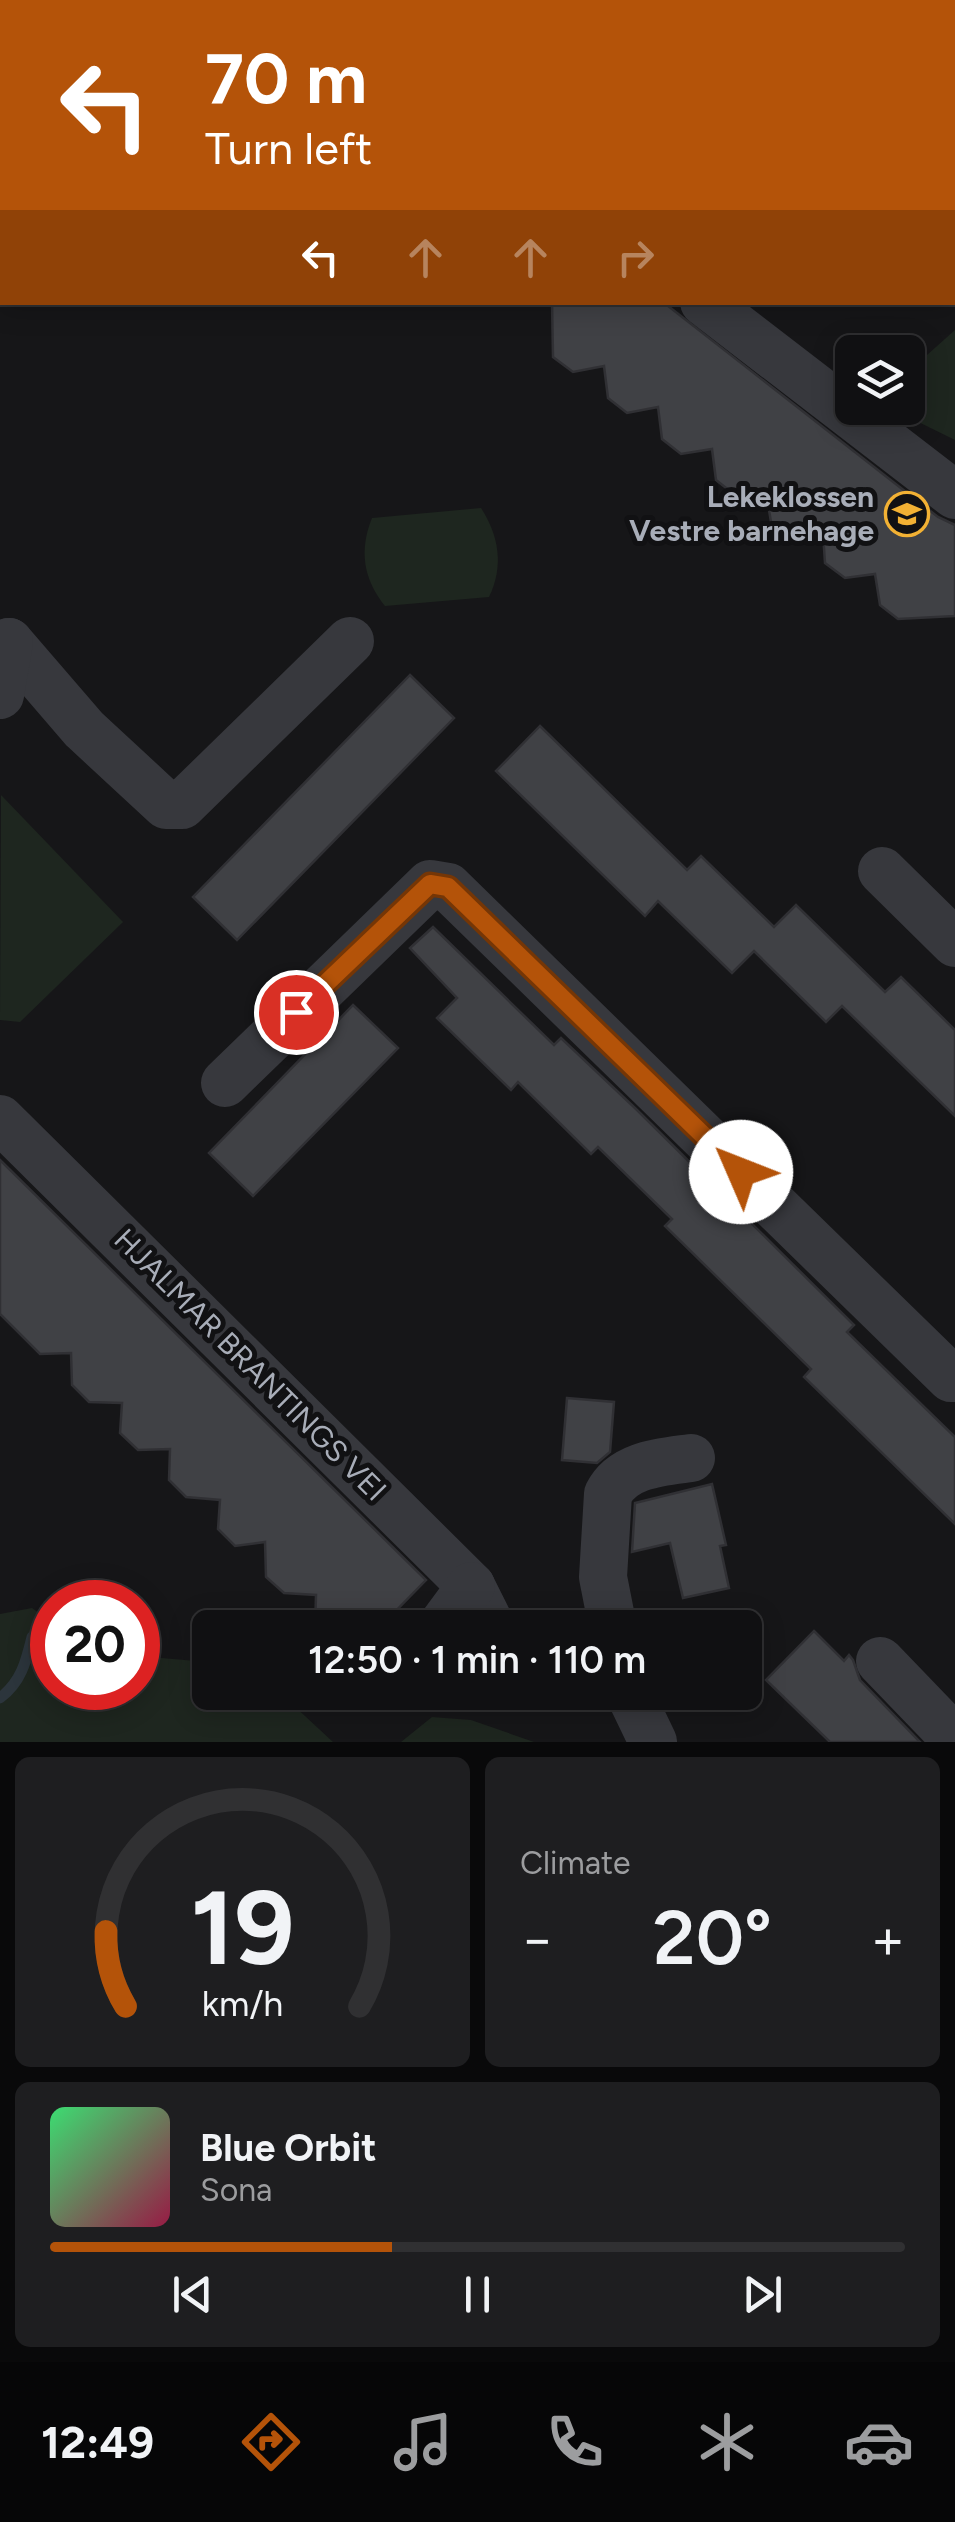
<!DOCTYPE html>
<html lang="en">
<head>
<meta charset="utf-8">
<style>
	body { margin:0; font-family:Figtree,sans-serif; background:#1e1e20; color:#f1f3f6; height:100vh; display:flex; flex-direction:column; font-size:38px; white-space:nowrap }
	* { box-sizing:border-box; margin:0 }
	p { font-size:32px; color:#9c9d9f }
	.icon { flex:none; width:55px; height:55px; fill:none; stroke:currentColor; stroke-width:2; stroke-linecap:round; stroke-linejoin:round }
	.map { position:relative; height:1742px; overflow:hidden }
	.details { display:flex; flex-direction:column; gap:15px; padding:15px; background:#09090a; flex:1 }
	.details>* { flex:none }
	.top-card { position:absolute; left:0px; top:0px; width:955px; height:305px; box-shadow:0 5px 25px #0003,0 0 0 2px #303032; background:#b45309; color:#fff; overflow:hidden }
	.tools { position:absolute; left:835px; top:335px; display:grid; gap:20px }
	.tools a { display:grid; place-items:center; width:90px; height:90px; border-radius:15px; background:#101012; box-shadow:0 5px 25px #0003,0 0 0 2px #303032; font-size:50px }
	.speed { position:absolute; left:30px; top:1580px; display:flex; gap:20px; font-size:50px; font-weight:700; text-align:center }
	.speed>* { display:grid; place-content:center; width:130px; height:130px; border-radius:50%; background:#101012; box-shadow:0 5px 25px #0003,0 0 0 2px #303032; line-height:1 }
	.speed .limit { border:15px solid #d22; background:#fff; color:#111 }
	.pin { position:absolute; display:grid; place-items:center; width:85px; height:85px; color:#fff; margin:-42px; border:5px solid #fff; border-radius:50%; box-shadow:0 2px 10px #0007 }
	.me { position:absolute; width:110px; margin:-55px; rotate:314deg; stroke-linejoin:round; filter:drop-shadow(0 0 8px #0008) }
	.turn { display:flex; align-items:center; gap:35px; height:210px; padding:0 40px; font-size:45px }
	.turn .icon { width:130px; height:130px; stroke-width:2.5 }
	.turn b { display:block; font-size:70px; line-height:85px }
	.lanes { display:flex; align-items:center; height:95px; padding:0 40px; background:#0003; justify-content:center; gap:50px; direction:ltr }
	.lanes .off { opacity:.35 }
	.big { font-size:75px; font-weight:600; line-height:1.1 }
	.details .tile { flex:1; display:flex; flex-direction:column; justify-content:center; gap:15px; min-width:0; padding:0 35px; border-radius:15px; background:#1e1e20 }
	.details .dial { align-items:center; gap:0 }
	.dial svg { height:260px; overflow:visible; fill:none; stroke:#303032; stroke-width:7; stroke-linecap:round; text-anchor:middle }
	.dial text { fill:#f1f3f6; stroke:none }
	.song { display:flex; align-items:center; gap:30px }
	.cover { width:120px; height:120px; border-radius:15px; background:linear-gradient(135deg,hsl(140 70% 55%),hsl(340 70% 35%)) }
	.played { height:10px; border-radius:5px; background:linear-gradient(90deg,#b45309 40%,#303032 40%) }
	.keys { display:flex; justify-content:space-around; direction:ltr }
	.heat { display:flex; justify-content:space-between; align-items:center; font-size:55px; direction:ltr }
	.details .tiles { flex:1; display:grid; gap:15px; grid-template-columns:1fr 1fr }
	.tile:last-child { grid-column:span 2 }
	.trip { position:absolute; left:192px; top:1610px; width:570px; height:100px; border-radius:15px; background:#101012; box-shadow:0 5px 25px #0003,0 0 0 2px #303032; font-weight:600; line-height:100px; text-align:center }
	.menu { display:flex; height:160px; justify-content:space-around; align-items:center; background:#060607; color:#9c9d9f }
	.menu .icon { width:70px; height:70px }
	.menu .active { color:#b45309 }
	.menu b { font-size:45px; color:#f1f3f6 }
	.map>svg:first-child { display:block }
	.green { fill:#1e261f }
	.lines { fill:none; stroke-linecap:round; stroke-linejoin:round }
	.stream { stroke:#2c353c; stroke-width:11 }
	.building { fill:#404145; stroke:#303034; stroke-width:2.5 }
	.minor { stroke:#37383d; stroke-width:48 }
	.major { stroke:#53555c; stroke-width:55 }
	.route-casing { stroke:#753606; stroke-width:25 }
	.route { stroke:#b45309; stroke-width:18 }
	.labels { text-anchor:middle; stroke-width:10; stroke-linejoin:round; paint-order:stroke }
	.poi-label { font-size:30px; font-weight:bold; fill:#a8adb8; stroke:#111113; text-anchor:end }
	.street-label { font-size:30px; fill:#a8adb8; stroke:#111113 }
</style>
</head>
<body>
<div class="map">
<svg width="955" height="1742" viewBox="0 0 955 1742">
	<rect width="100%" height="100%" fill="#161618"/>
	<!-- green -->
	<g class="green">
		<polygon points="955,330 955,440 890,408 908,408 908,372"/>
		<path d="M481,508C499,536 504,566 489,597L385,606C363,579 359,550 372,518Z"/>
		<polygon points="1,795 123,922 20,1022 0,1020"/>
		<polygon points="32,1608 52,1622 52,1688 138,1688 138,1656 208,1662 210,1692 275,1693 291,1703 333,1742 0,1742 0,1614"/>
		<polygon points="432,1717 471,1720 534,1742 401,1742"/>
	</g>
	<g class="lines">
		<!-- stream -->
		<path class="stream" d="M0,1698C21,1682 26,1662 32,1637"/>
	</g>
	<!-- building -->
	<g class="building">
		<polygon points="552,302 663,302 938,517 955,525 955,616 898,619 880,605 875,574 845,578 825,563 823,533 790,537 771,522 766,492 735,495 716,480 712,449 681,454 662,439 658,407 627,413 608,398 604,366 573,372 553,357"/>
		<polygon points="410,675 454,718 237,940 193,897"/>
		<polygon points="540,726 687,870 701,856 774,927 796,905 885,992 901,977 955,1030 955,1116 842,1006 826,1022 754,951 732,973 658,901 645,916 496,771"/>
		<polygon points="433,927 554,1045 561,1038 636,1109 854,1325 847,1332 955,1437 955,1524 804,1377 811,1369 665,1226 672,1219 598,1147 591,1154 518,1082 511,1090 437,1018 457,998 410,948"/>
		<polygon points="353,1005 398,1048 253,1196 209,1153"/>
		<polygon points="0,1160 426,1580 379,1628 315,1628 316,1595 284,1593 266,1577 265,1542 235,1546 218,1529 220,1500 186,1497 169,1480 170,1449 138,1450 120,1433 122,1403 89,1402 72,1385 71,1353 40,1354 0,1314"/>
		<polygon points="567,1398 614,1402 610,1452 597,1463 562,1460"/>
		<polygon points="712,1484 726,1545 720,1546 729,1588 683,1598 670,1543 632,1552 635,1503"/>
		<polygon points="814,1631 844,1661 849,1655 853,1660 860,1680 920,1742 830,1742 766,1680"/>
	</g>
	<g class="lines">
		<!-- minor -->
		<g class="minor">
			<polyline points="72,2 86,0"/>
			<polyline points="0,5 2,5"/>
			<polyline points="0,171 2,170"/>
			<polyline points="704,302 955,495"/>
			<polyline points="9,642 84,729 166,805 182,805 350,641"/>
			<polyline points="0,695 9,642"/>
			<polyline points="882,871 955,943"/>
			<polyline points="225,1083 430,884 448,887 951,1378 955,1378"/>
			<polyline points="0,1119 471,1586 488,1620"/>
			<polyline points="440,1628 471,1586"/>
			<path d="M613,1628L603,1577L608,1494C623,1464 662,1462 691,1458"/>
			<polyline points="880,1661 955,1739"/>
			<polyline points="629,1692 653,1742"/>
		</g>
		<!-- major -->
		<g class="major">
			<polyline points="426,0 429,2"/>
			<polyline points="952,244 955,245"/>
		</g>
	</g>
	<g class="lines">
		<defs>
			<polyline id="route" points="296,1012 430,884 448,887 741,1172"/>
		</defs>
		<!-- route casing -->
		<use href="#route" class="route-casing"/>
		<!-- route -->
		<use href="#route" class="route"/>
	</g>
	<!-- icons -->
	<defs>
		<symbol id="school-ring" viewBox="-11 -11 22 22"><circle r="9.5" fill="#111113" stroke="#f2b134" stroke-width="1.5"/><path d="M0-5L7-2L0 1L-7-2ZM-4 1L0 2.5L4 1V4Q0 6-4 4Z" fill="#f2b134"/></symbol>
	</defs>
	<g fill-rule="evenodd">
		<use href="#school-ring" x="882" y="489" width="50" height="50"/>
	</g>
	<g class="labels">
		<!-- poi labels -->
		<g class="poi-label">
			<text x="874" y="507">Lekeklossen<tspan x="874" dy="34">Vestre barnehage</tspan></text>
		</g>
		<!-- street labels -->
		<g class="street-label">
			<text transform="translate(250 1365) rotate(45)" y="10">HJALMAR BRANTINGS VEI</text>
		</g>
	</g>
</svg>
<div class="tools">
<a><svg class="icon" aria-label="layers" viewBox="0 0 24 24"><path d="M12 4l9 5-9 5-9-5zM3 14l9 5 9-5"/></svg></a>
</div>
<div class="speed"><div class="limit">20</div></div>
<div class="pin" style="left:296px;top:1012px;background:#d93025"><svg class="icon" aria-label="arrive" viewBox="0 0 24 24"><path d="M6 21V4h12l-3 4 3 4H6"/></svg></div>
<svg class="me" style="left:741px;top:1172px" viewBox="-20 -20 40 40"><circle r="19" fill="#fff"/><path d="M0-13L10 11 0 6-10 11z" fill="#b45309"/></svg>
<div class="trip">12:50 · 1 min · 110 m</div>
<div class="top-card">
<div class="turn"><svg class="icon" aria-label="left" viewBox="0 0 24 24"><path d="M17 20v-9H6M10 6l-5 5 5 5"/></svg><div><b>70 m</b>Turn left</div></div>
<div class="lanes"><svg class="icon" aria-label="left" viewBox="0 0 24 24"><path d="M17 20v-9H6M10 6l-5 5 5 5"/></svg><svg class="icon off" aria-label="ahead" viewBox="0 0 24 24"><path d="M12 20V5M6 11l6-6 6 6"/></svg><svg class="icon off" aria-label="ahead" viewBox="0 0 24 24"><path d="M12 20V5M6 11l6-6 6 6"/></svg><svg class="icon off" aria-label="right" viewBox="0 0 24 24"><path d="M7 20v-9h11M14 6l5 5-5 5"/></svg></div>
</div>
</div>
<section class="details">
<div class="tiles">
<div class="tile dial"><svg viewBox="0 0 100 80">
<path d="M14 69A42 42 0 1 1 86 69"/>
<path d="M14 69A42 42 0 0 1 8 46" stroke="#b45309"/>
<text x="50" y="56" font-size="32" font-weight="700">19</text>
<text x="50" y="72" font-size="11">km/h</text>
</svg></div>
<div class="tile"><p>Climate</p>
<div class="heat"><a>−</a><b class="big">20°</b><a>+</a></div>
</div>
<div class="tile">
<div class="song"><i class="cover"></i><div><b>Blue Orbit</b><p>Sona</p></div></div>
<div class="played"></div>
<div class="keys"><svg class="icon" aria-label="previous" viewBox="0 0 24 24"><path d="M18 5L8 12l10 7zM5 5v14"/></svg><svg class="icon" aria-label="pause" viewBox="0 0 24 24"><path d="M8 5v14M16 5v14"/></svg><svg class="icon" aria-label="next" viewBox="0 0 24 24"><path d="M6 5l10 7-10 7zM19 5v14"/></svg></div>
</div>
</div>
</section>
<nav class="menu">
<b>12:49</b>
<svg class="icon active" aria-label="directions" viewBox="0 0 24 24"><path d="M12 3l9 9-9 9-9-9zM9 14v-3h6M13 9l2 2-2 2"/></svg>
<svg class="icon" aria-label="music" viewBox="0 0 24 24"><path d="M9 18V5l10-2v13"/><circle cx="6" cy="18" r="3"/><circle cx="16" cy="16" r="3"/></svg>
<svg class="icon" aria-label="phone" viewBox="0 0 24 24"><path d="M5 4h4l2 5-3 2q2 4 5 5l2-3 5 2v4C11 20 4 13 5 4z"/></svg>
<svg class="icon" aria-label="climate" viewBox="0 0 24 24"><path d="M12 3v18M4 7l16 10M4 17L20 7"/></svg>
<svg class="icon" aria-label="car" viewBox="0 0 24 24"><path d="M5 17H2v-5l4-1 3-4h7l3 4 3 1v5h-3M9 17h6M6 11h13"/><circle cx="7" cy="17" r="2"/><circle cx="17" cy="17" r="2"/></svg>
</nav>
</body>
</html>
